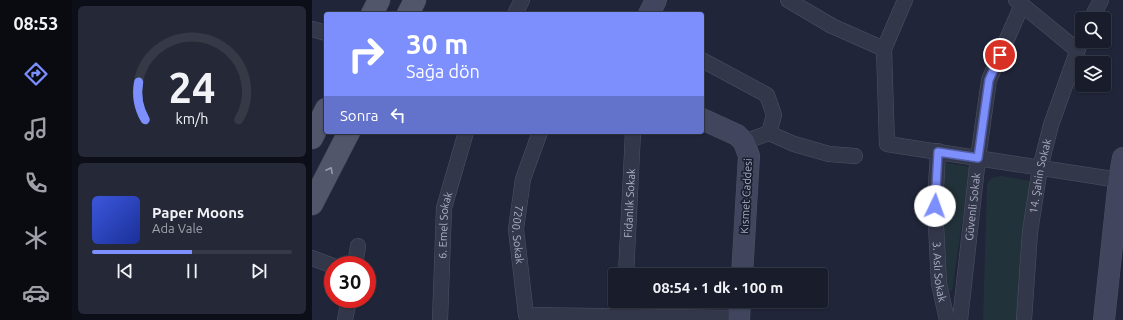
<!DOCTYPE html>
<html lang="tr">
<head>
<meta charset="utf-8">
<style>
	body { margin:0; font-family:Ubuntu,sans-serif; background:#252937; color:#f1f3f6; height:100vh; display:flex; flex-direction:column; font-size:15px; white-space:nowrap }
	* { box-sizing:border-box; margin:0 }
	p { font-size:13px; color:#9fa1a9 }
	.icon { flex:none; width:22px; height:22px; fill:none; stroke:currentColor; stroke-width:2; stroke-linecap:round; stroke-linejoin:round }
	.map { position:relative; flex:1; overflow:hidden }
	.drawer { display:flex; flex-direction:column; gap:6px; padding:6px; background:#0d0f18; width:240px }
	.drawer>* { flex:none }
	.hud { position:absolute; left:12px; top:12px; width:380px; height:122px; border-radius:4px; box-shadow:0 1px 3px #0004,0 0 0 1px #363a47; background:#7c8ffd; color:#fff; overflow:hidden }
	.tools { position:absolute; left:763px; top:12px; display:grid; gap:8px }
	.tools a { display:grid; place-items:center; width:36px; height:36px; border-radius:4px; background:#181c2b; box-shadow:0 1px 3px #0004,0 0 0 1px #363a47; font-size:20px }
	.speed { position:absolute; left:12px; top:256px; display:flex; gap:8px; font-size:20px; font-weight:700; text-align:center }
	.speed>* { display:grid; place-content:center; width:52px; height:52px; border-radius:50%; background:#181c2b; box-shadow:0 1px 3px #0004,0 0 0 1px #363a47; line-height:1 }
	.speed .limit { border:6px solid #d22; background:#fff; color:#111 }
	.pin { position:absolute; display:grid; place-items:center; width:34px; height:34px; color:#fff; margin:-17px; border:2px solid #fff; border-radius:50%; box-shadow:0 1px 4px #0007 }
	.me { position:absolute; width:44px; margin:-22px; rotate:3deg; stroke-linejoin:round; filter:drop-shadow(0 0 3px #0008) }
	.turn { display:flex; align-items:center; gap:14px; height:84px; padding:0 16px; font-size:18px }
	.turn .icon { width:52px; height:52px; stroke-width:2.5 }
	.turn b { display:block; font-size:28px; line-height:34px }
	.then { display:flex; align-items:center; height:38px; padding:0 16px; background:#0003; gap:8px; font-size:15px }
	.drawer .card { flex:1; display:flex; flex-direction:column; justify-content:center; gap:6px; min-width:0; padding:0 14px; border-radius:6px; background:#252937 }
	.drawer .dial { align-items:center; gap:0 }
	.dial svg { height:104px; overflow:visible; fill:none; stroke:#363a47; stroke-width:7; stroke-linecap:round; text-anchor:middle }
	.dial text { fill:#f1f3f6; stroke:none }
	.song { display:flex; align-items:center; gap:12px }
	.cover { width:48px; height:48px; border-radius:6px; background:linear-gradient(135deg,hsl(230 70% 55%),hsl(230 70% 35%)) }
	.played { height:4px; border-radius:2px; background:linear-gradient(90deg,#7c8ffd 50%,#363a47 50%) }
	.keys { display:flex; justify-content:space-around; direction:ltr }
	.trip { position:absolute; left:296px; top:268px; width:220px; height:40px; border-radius:4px; background:#181c2b; box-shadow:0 1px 3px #0004,0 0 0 1px #363a47; font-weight:700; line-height:40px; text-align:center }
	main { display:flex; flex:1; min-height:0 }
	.dock { display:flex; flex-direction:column; width:72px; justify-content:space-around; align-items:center; background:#0a0b11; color:#9fa1a9 }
	.dock .icon { width:28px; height:28px }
	.dock .on { color:#7c8ffd }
	.dock b { font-size:18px; color:#f1f3f6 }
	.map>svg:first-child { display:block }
	.green { fill:#22323a }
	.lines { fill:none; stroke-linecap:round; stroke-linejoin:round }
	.street-casing { stroke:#4e5264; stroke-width:16 }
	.secondary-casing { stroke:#4e5264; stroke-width:22 }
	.primary-casing { stroke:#3d4153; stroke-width:23 }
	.street { stroke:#33374a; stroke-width:15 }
	.secondary { stroke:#41455d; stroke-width:21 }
	.primary { stroke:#51566a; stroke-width:22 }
	.oneway { stroke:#979aaf }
	.route-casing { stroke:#515da4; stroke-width:10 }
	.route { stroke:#7c8ffd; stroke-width:7 }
	.labels { text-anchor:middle; stroke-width:3.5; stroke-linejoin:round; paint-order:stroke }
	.street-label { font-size:11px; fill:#aeb1c6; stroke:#191d2e }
</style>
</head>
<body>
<main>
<nav class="dock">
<b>08:53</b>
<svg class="icon on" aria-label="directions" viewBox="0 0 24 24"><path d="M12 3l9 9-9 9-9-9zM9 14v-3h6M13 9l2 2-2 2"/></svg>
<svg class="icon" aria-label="music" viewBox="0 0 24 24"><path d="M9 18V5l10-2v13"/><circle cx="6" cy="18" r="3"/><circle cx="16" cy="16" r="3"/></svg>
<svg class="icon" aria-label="phone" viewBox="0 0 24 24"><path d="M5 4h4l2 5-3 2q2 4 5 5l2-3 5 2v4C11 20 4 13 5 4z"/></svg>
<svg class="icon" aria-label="climate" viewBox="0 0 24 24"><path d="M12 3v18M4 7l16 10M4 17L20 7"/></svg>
<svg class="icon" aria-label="car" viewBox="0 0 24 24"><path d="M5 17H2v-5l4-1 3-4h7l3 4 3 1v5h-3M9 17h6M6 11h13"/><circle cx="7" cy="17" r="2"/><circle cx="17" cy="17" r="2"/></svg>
</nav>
<section class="drawer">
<div class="card dial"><svg viewBox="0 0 100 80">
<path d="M14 69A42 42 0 1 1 86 69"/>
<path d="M14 69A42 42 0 0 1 9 40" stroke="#7c8ffd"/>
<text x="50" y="56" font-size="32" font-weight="700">24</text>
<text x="50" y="72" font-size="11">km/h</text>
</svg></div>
<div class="card">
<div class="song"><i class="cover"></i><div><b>Paper Moons</b><p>Ada Vale</p></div></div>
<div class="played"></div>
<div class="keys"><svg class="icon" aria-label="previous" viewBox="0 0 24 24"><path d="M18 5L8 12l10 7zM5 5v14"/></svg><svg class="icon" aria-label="pause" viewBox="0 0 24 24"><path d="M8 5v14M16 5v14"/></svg><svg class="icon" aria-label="next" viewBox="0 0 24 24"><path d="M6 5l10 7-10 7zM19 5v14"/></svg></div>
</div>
</section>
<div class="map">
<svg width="811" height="320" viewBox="0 0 811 320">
	<rect width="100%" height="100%" fill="#202539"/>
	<!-- green -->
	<g class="green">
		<polygon points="631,162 658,167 640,291 631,290 628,265"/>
		<path d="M690,176L718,181L723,184L708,320H671L675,185C678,177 681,177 690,176Z"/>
	</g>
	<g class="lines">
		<defs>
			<g id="street">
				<polyline points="476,0 520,26 572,49"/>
				<polyline points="593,0 572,49 575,144 807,180"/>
				<polyline points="704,0 765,50"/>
				<polyline points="203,14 210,0"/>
				<polyline points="779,19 789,0"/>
				<polyline points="0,29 14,33"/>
				<polyline points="390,60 455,95 462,115 457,133 432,142"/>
				<path id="s1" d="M228,132L211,179L204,229L214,315L427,318"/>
				<polyline points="457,133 482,144 517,154 543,156"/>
				<path id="s2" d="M626,151L623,206L627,284L635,320"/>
				<polyline points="0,258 21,266"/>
				<polyline points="43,265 46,246"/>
				<path id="s3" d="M314,275L321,132"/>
				<polyline points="33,320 37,299"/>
				<path id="s4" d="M128,320L132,208L154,132"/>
				<polyline points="312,320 313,301"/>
				<path id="s5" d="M648,320L666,158L677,80L710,5"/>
				<path id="s6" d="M712,320L718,232L728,168L739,125L770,38"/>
			</g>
			<g id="secondary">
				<polyline points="337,14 344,0"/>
				<polyline points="390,119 425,135 432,142 437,156 430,275"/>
				<polyline points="427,320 428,301"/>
				<polyline points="792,320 807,180 811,158"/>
			</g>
			<g id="primary">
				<polyline points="60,14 67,0"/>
				<polyline points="96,14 103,0"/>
				<polyline points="0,138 14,109"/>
				<polyline points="0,204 37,132"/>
			</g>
		</defs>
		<!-- street casing -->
		<use href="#street" class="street-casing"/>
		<!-- secondary casing -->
		<use href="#secondary" class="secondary-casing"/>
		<!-- primary casing -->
		<use href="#primary" class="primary-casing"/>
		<!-- street -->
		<use href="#street" class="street"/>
		<!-- secondary -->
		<use href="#secondary" class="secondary"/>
		<!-- primary -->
		<use href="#primary" class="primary"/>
	</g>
	<!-- one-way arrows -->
	<defs><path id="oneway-chevron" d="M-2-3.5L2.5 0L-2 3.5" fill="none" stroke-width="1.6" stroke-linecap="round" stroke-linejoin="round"/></defs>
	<use class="oneway" href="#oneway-chevron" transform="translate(18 170) rotate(-63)"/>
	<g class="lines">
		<defs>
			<polyline id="route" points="623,206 626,152 666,158 677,80 688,55"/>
		</defs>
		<!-- route casing -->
		<use href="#route" class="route-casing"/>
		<!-- route -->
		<use href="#route" class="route"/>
	</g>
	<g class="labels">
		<!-- street labels -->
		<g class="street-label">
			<text dy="4" stroke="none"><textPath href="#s6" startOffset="145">14. Şahin Sokak</textPath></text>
			<text transform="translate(434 196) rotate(-87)" y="4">Kısmet Caddesi</text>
			<text dy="4" stroke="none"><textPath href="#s3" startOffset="72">Fidanlık Sokak</textPath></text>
			<text dy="4" stroke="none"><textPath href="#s5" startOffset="114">Güvenli Sokak</textPath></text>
			<text dy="4" stroke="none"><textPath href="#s4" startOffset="95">6. Emel Sokak</textPath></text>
			<text dy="4" stroke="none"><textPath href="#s1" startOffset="106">7200. Sokak</textPath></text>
			<text dy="4" stroke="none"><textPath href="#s2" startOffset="121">3. Aslı Sokak</textPath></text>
		</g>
	</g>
</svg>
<div class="tools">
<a><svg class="icon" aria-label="search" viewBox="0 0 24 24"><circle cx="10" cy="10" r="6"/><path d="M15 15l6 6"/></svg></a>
<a><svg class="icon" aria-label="layers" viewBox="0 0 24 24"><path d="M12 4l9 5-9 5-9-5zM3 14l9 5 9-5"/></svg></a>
</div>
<div class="speed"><div class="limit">30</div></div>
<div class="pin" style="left:688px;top:55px;background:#d93025"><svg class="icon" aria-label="arrive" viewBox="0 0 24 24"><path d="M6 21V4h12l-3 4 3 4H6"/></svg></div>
<svg class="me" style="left:623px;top:206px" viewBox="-20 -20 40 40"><circle r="19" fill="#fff"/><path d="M0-13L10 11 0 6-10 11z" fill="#7c8ffd"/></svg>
<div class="trip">08:54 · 1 dk · 100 m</div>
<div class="hud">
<div class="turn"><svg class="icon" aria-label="right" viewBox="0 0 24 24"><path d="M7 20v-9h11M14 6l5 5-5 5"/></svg><div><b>30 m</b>Sağa dön</div></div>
<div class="then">Sonra<svg class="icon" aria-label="left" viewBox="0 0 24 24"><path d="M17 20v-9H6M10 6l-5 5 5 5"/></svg></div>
</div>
</div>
</main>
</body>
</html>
